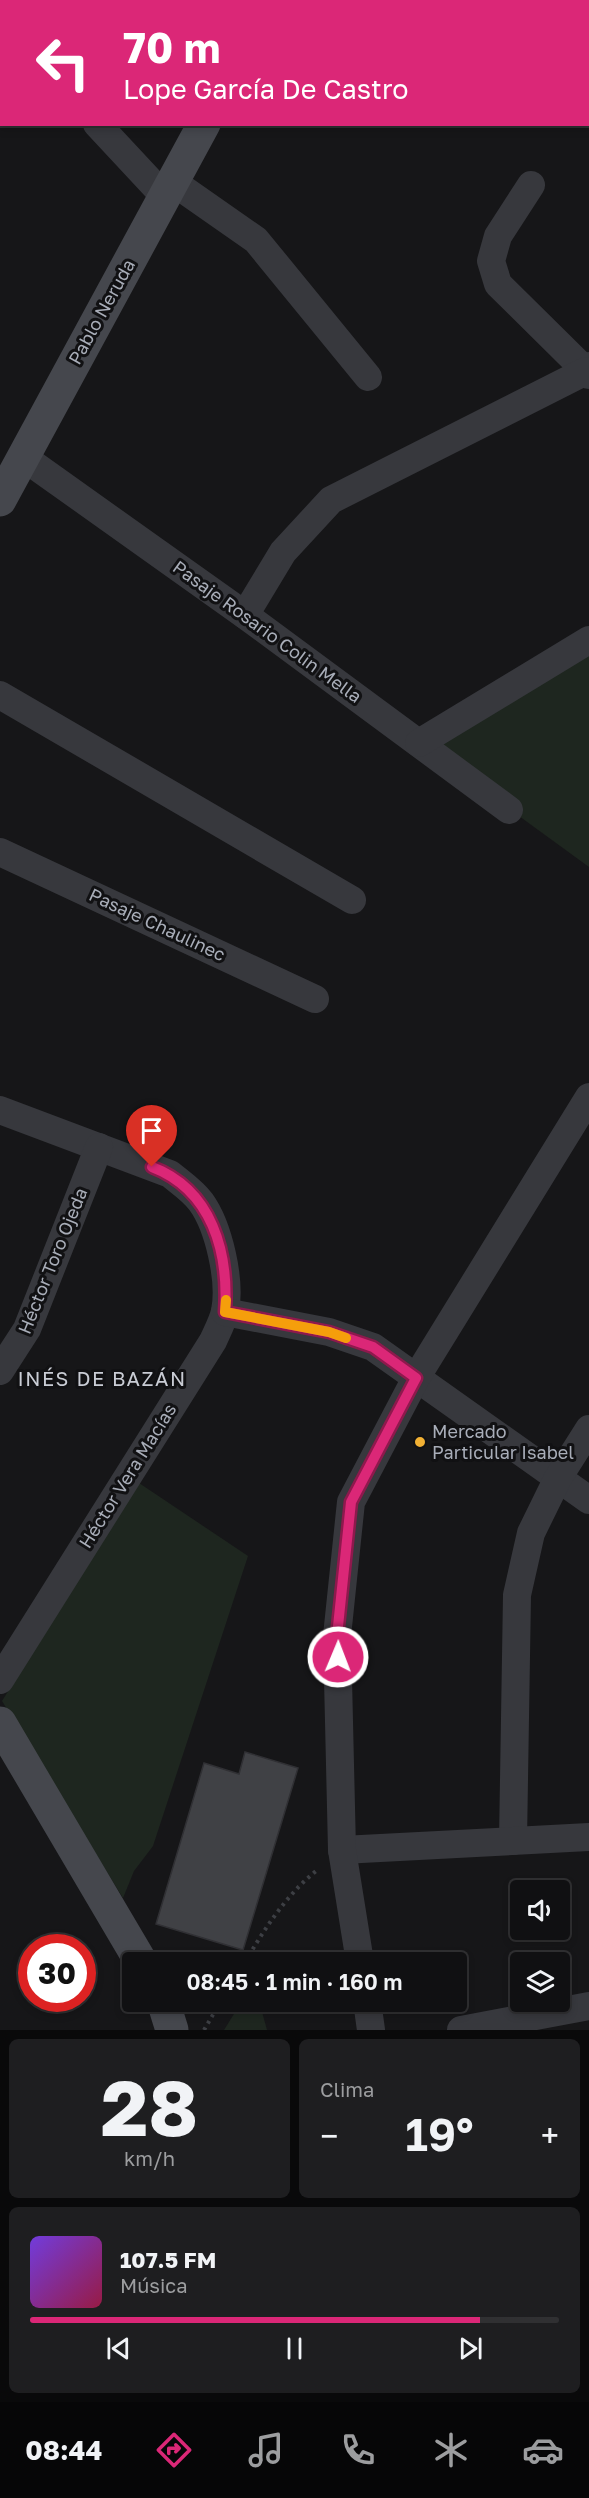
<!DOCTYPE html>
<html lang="es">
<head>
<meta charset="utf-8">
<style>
	body { margin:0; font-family:"Golos Text",sans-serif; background:#1e1e20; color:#f1f3f6; height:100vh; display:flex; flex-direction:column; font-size:22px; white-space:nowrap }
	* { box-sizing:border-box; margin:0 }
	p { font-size:20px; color:#9c9d9f }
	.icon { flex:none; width:33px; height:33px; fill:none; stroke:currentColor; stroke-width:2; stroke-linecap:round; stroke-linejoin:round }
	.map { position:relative; height:2030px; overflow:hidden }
	.panel { display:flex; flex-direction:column; gap:9px; padding:9px; background:#09090a; flex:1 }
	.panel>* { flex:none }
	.guide { position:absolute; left:0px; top:0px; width:590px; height:126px; box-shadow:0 3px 9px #0003,0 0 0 2px #303032; background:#db2777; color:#fff; overflow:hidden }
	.fabs { position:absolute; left:510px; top:1880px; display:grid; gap:12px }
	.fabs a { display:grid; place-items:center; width:60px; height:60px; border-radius:6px; background:#101012; box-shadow:0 3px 9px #0003,0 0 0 2px #303032; font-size:30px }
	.speed { position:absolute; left:18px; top:1934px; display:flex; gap:12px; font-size:30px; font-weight:700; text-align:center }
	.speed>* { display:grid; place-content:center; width:78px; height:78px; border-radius:50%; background:#101012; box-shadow:0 3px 9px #0003,0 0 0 2px #303032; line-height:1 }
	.speed .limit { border:9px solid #d22; background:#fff; color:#111 }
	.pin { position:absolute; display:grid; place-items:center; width:51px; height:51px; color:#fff; margin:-62px -26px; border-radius:50% 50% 50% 0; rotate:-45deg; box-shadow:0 0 6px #0007 }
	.pin .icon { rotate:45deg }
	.me { position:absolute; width:66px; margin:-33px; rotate:1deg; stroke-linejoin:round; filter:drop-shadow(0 0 4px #0008) }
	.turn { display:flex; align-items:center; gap:21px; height:126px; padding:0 24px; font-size:27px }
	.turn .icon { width:78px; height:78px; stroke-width:2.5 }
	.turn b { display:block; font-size:42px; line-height:51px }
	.big { font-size:45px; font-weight:600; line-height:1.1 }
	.panel .widget { flex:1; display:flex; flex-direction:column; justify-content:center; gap:9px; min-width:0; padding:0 21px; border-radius:9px; background:#1e1e20 }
	.panel .dial { align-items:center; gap:0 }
	.dial b { font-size:78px; line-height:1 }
	.song { display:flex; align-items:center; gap:18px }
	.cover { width:72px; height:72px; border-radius:9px; background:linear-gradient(135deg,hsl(260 70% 55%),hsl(340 70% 35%)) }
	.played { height:6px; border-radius:3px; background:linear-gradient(90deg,#db2777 85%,#303032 85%) }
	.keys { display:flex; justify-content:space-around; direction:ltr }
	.heat { display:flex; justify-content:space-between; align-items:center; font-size:33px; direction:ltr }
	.panel .tiles { flex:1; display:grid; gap:9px; grid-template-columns:1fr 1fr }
	.widget:last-child { grid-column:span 2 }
	.trip { position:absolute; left:122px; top:1952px; width:345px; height:60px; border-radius:6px; background:#101012; box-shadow:0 3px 9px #0003,0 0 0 2px #303032; font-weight:600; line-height:60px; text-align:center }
	.tabs { display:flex; height:96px; justify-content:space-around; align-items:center; background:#060607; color:#9c9d9f }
	.tabs .icon { width:42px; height:42px }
	.tabs .selected { color:#db2777 }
	.tabs b { font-size:27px; color:#f1f3f6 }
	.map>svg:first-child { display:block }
	.green { fill:#1e261f }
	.building { fill:#404145; stroke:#303034; stroke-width:1.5 }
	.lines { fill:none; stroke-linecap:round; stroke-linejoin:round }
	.path { stroke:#3d3f44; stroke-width:4; stroke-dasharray:3 4.5; stroke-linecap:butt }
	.lane { stroke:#37383d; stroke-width:14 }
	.street { stroke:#37383d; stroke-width:28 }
	.secondary { stroke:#45474d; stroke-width:33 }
	.route-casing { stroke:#8e194d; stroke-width:15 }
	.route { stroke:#db2777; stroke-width:10 }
	.slow { stroke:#f59e0b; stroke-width:10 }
	.poi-dot { fill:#f2b134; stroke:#111113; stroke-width:2 }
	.labels { text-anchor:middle; stroke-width:6; stroke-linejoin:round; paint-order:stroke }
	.street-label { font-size:18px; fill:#a8adb8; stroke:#111113 }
	.poi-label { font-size:18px; fill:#a8adb8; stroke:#111113; text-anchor:start }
	.neighbourhood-label { font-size:20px; letter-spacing:1.5px; fill:#c9ccd4; stroke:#111113 }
</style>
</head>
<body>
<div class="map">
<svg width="589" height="2030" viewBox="0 0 589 2030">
	<rect width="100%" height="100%" fill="#161618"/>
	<!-- green -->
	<g class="green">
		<polygon points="589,630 589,867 419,743"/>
		<polygon points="139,1483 248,1556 153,1846 134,1871 123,1898 2,1701"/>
		<polygon points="242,2001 259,2001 267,2030 224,2030"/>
	</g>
	<!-- building -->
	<polygon class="building" points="245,1752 298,1768 243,1950 156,1924 204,1763 239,1774"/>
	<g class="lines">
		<!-- path -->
		<g class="path">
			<path d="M245,1962C264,1930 286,1895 316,1871"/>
			<polyline points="204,2030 221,2001"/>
		</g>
		<!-- lane -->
		<polyline class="lane" points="334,0 338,2"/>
		<!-- street -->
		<g class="street">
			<polyline points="247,0 248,2"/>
			<polyline points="0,38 2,39"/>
			<polyline points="97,124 165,197"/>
			<polyline points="173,182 256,240 368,377"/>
			<polyline points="531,185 498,236 491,261 498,284 586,371 589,366"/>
			<polyline points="23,457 245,615 509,810"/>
			<polyline points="245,615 283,552 331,500 586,371 589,375"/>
			<polyline points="0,695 352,900"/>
			<polyline points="419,743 589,640"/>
			<polyline points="0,852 315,999"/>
			<path d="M0,1110L170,1174C181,1183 193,1191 201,1202C219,1227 231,1281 225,1311C223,1321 217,1332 213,1341L0,1680"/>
			<polyline points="225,1312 329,1332 373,1347 589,1500"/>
			<polyline points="0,1371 27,1329 99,1147"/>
			<polyline points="513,1841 517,1595 531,1533 558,1478 589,1429"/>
			<polyline points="342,1850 589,1837"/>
			<polyline points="360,1962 342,1850 337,1636 351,1502 416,1378 589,1097"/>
			<polyline points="367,2001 371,2030"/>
			<polyline points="461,2030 589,2006"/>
		</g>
		<!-- secondary -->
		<g class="secondary">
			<polyline points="271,2 272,0"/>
			<polyline points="0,500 204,124"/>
			<polyline points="0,1723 141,1962"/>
			<polyline points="163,2001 172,2030"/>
		</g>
	</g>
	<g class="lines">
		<defs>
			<path id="route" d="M152,1167C212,1190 229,1252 225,1312L329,1332L373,1347L416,1378L351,1502L337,1636L338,1657"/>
		</defs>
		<!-- route casing -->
		<use href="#route" class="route-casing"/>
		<!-- route -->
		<use href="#route" class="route"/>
		<!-- slow -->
		<polyline class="slow" points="226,1300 225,1312 329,1332 346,1338"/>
	</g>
	<!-- markers -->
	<circle class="poi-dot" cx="420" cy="1442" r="6"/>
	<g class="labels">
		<!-- street labels -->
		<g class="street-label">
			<text transform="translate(102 312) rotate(-61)" y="6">Pablo Neruda</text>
			<text transform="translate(267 632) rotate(36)" y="6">Pasaje Rosario Colin Mella</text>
			<text transform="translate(157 925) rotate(25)" y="6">Pasaje Chaulinec</text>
			<text transform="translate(53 1261) rotate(-68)" y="6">Héctor Toro Ojeda</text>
			<text transform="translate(128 1476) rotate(-58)" y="6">Héctor Vera Macías</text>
		</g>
		<!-- poi labels -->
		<g class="poi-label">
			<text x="432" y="1438">Mercado<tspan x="432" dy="21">Particular Isabel</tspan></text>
		</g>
		<!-- neighbourhood labels -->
		<g class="neighbourhood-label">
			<text x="102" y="1386">INÉS DE BAZÁN</text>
		</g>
	</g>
</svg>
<div class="fabs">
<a><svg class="icon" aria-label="sound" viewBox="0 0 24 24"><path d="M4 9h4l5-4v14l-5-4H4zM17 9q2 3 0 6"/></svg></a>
<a><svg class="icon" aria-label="layers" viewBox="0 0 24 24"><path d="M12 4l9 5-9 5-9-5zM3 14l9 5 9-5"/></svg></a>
</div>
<div class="speed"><div class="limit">30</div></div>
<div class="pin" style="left:152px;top:1167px;background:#d93025"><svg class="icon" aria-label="arrive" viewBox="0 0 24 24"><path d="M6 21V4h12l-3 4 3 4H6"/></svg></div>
<svg class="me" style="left:338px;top:1657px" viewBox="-20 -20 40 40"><circle r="17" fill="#db2777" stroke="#fff" stroke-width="3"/><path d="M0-11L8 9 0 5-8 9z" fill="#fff"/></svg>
<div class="trip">08:45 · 1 min · 160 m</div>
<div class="guide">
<div class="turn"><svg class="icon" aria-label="left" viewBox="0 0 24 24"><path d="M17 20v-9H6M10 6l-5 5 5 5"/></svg><div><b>70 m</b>Lope García De Castro</div></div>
</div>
</div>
<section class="panel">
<div class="tiles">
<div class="widget dial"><b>28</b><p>km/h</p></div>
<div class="widget"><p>Clima</p>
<div class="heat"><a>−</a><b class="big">19°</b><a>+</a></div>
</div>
<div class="widget">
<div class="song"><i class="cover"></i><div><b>107.5 FM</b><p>Música</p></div></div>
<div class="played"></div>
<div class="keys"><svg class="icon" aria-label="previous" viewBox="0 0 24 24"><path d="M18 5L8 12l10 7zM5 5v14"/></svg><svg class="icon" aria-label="pause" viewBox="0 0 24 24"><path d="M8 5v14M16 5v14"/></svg><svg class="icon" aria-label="next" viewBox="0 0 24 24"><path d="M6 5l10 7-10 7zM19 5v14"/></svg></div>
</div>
</div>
</section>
<nav class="tabs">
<b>08:44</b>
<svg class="icon selected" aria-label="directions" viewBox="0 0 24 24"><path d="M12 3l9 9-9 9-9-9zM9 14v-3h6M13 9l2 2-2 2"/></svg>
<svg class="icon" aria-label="music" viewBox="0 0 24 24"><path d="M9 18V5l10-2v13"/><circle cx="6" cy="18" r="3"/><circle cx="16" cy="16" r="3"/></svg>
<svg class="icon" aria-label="phone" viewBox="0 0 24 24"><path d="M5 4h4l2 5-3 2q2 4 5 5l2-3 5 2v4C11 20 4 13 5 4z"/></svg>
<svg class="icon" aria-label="climate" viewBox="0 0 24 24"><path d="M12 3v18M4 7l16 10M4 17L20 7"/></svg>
<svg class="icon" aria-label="car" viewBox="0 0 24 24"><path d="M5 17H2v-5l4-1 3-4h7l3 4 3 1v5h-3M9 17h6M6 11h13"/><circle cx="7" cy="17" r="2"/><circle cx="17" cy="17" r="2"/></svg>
</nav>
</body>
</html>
